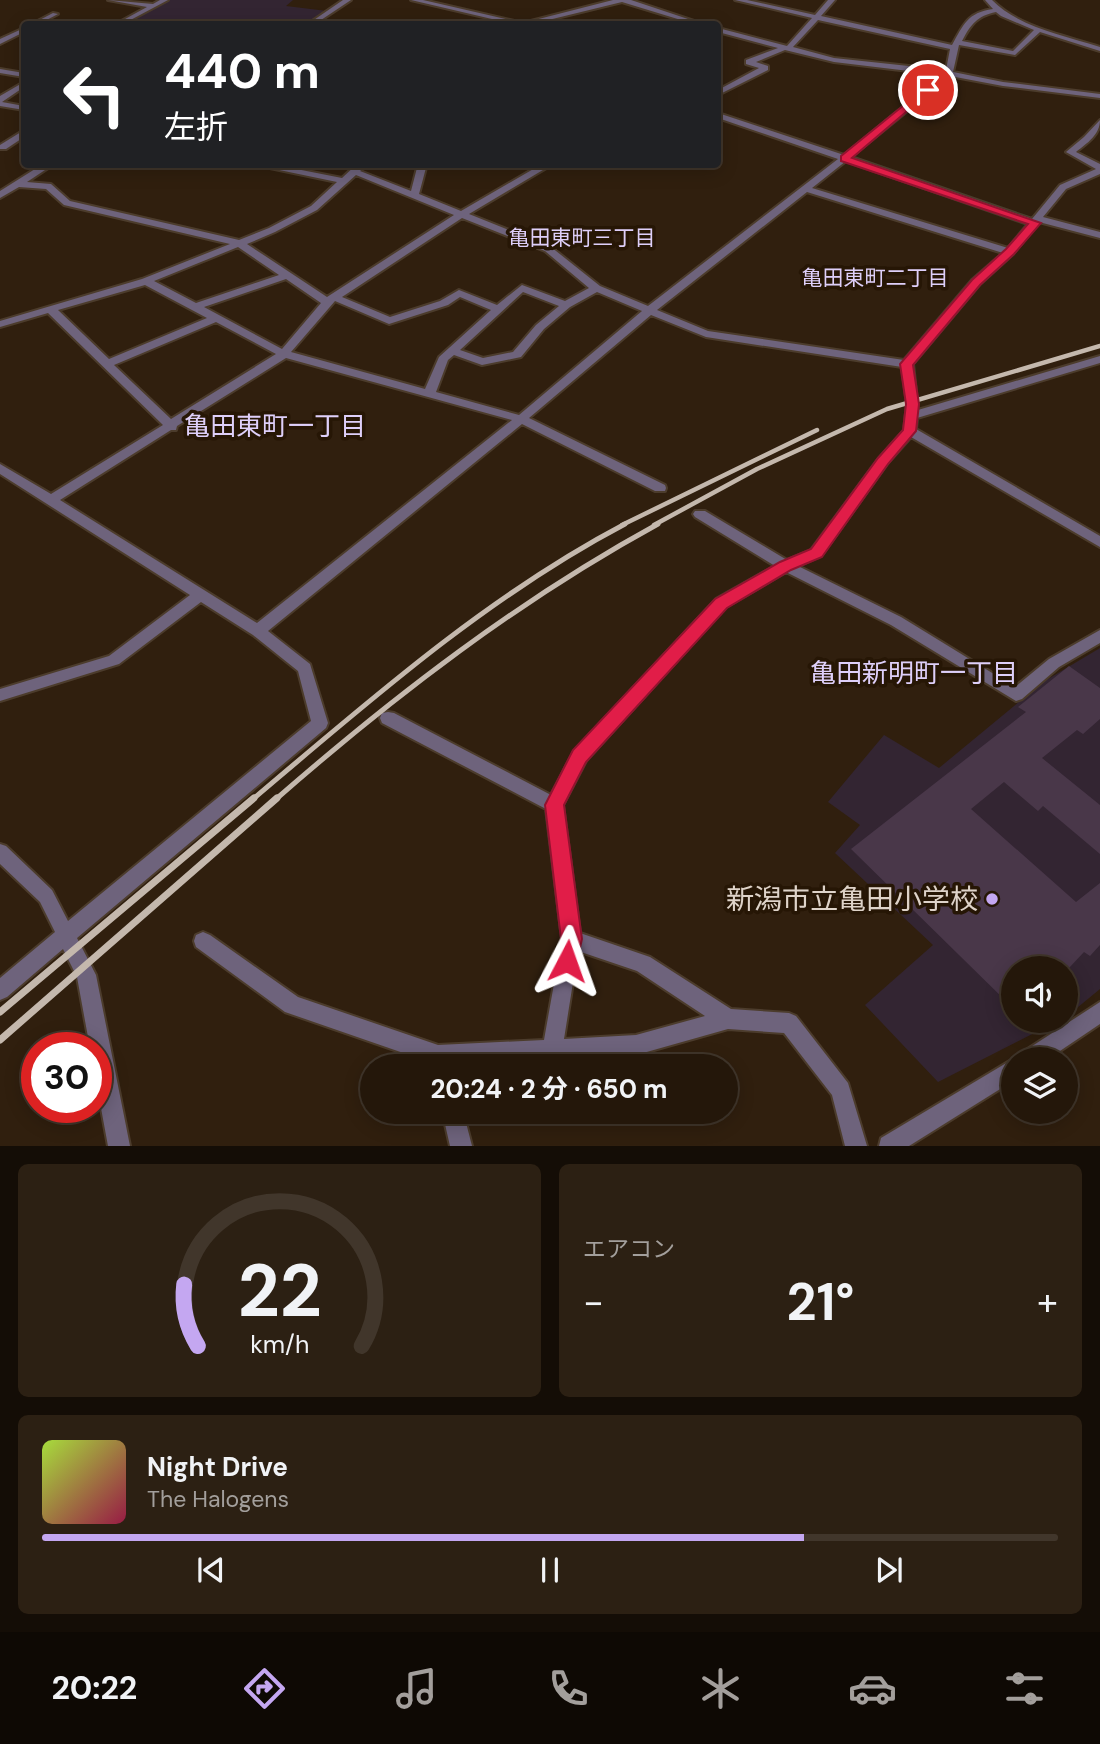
<!DOCTYPE html>
<html lang="ja">
<head>
<meta charset="utf-8">
<style>
	body { margin:0; font-family:"DM Sans","Noto Sans JP",sans-serif; background:#2c2013; color:#f1f3f6; height:100vh; display:flex; flex-direction:column; font-size:26px; white-space:nowrap }
	* { box-sizing:border-box; margin:0 }
	p { font-size:23px; color:#a39f9c }
	.icon { flex:none; width:38px; height:38px; fill:none; stroke:currentColor; stroke-width:2; stroke-linecap:round; stroke-linejoin:round }
	.map { position:relative; height:1146px; overflow:hidden }
	.side { display:flex; flex-direction:column; gap:18px; padding:18px; background:#140d06; flex:1 }
	.side>* { flex:none }
	.top-card { position:absolute; left:21px; top:21px; width:700px; height:147px; border-radius:7px; box-shadow:0 4px 18px #0003,0 0 0 2px #41362b; background:#202124; color:#fff; overflow:hidden }
	.tools { position:absolute; left:1001px; top:956px; display:grid; gap:14px }
	.tools a { display:grid; place-items:center; width:77px; height:77px; border-radius:50%; background:#24170a; box-shadow:0 4px 18px #0003,0 0 0 2px #41362b; font-size:35px }
	.speed { position:absolute; left:21px; top:1032px; display:flex; gap:14px; font-size:35px; font-weight:700; text-align:center }
	.speed>* { display:grid; place-content:center; width:91px; height:91px; border-radius:50%; background:#24170a; box-shadow:0 4px 18px #0003,0 0 0 2px #41362b; line-height:1 }
	.speed .limit { border:10px solid #d22; background:#fff; color:#111 }
	.pin { position:absolute; display:grid; place-items:center; width:60px; height:60px; color:#fff; margin:-30px; border:4px solid #fff; border-radius:50%; box-shadow:0 2px 7px #0007 }
	.me { position:absolute; width:77px; margin:-38px; rotate:4deg; stroke-linejoin:round; filter:drop-shadow(0 0 5px #0008) }
	.turn { display:flex; align-items:center; gap:24px; height:147px; padding:0 28px; font-size:32px }
	.turn .icon { width:91px; height:91px; stroke-width:2.5 }
	.turn b { display:block; font-size:49px; line-height:60px }
	.big { font-size:52px; font-weight:700; line-height:1.1 }
	.side .widget { flex:1; display:flex; flex-direction:column; justify-content:center; gap:10px; min-width:0; padding:0 24px; border-radius:10px; background:#2c2013 }
	.side .dial { align-items:center; gap:0 }
	.dial svg { height:182px; overflow:visible; fill:none; stroke:#41362b; stroke-width:7; stroke-linecap:round; text-anchor:middle }
	.dial text { fill:#f1f3f6; stroke:none }
	.song { display:flex; align-items:center; gap:21px }
	.cover { width:84px; height:84px; border-radius:10px; background:linear-gradient(135deg,hsl(80 70% 55%),hsl(340 70% 35%)) }
	.played { height:7px; border-radius:4px; background:linear-gradient(90deg,#c4a7f1 75%,#41362b 75%) }
	.keys { display:flex; justify-content:space-around; direction:ltr }
	.heat { display:flex; justify-content:space-between; align-items:center; font-size:38px; direction:ltr }
	.side .tiles { flex:1; display:grid; gap:18px; grid-template-columns:1fr 1fr }
	.widget:last-child { grid-column:span 2 }
	.trip { position:absolute; left:360px; top:1054px; width:378px; height:70px; border-radius:35px; background:#24170a; box-shadow:0 4px 18px #0003,0 0 0 2px #41362b; font-weight:700; line-height:70px; text-align:center }
	.tab-bar { display:flex; height:112px; justify-content:space-around; align-items:center; background:#0e0904; color:#a39f9c }
	.tab-bar .icon { width:49px; height:49px }
	.tab-bar .active { color:#c4a7f1 }
	.tab-bar b { font-size:32px; color:#f1f3f6 }
	.map>svg:first-child { display:block }
	.education { fill:#332532 }
	.building { fill:#493749 }
	.lines { fill:none; stroke-linecap:round; stroke-linejoin:round }
	.minor-casing { stroke:#4c3c2c; stroke-width:4 }
	.minor { fill:#6e637c; fill-rule:evenodd }
	.rail-far2 { stroke:#c4b8ad; stroke-width:4.5 }
	.rail-far1 { stroke:#c4b8ad; stroke-width:5 }
	.rail { stroke:#c4b8ad; stroke-width:7 }
	.route { fill:#e11d48; stroke:#92132f; stroke-width:2 }
	.poi-dot { fill:#c4a7f1; stroke:#261605; stroke-width:2.5 }
	.labels { text-anchor:middle; stroke-width:7; stroke-linejoin:round; paint-order:stroke }
	.far-neighbourhood-label { font-size:21px; fill:#decff9; stroke:#261605 }
	.neighbourhood-label { font-size:26px; fill:#decff9; stroke:#261605 }
	.near-poi-label { font-size:28px; fill:#ded3c9; stroke:#261605; text-anchor:end }
</style>
</head>
<body>
<div class="map">
<svg width="1100" height="1146" viewBox="0 0 1100 1146">
	<rect width="100%" height="100%" fill="#301f0e"/>
	<!-- education -->
	<g class="education">
		<polygon points="168,0 293,0 286,6 327,11 306,24 123,24"/>
		<polygon points="1100,648 1100,989 1066,1017 1066,968 1013,968 1013,1020 1060,1020 938,1082 865,1005 933,945 835,853 860,825 828,802 884,735 939,768 1043,682"/>
	</g>
	<!-- building -->
	<polygon class="building" points="1069,666 1100,688 1100,719 1083,734 1077,730 1042,758 1100,805 1100,854 1043,806 1038,811 1004,782 971,809 1076,902 1100,883 1100,945 1090,956 1084,952 1069,968 1013,968 1013,1008 851,849 1026,712 1018,707"/>
	<g class="lines">
		<defs>
			<g id="minor">
				<polygon points="108,0 153,4 160,0 168,0 123,24 116,24 147,7"/>
				<polygon points="343,0 351,0 315,24 308,24"/>
				<polygon points="411,0 423,0 523,23 613,0 631,0 703,24 694,24 622,2 532,24 513,24"/>
				<path d="M735,0H747L815,15L828,0H835L821,16L952,45C964,24 967,13 993,9L985,0H992C1020,28 1063,35 1100,47V51L1040,32L1015,55L959,45L953,72L1003,82L1100,94V98L1003,86L950,76L851,157L1032,219L1060,185L1096,169L1066,152L1084,137L1100,120C1100,135 1087,143 1076,152L1100,164V174L1066,189L1043,217L1100,232V238L1039,222L1013,254L980,284L913,364L918,410L1100,356V363L917,418L916,429L1100,536V547L911,437L887,464L821,556L798,566L901,617L1015,687L1049,659L1100,630V643L1059,667L1022,699L1016,701L891,625L786,572L726,607L586,761L563,805L580,933L650,957L731,1009L789,1013L796,1016L848,1083L867,1146H845L832,1095L784,1033L728,1029L636,1055L552,1061L438,1065L285,1012L196,947L194,941L196,935L203,932L210,935L298,997L438,1045L544,1040L562,939L546,809L382,723L380,718L382,713L388,712L394,713L551,795L574,751L716,599L775,566L695,517L693,514L695,511H705L787,560L811,550L879,458L904,430L907,404L902,367L706,337L651,315L529,418L665,485L666,488L665,491H655L522,424L268,631L310,664L328,723L326,728L77,938L96,975L130,1146H108L96,1081V1048H90L77,977L63,949L7,997L0,1000V978L55,932L40,902L0,864V844L6,846L52,890L68,921L311,721L298,671L253,635L201,602L119,664L0,701V689L109,656L190,595L0,474V464L51,494L163,425L48,313L0,327V321L142,279L230,244L64,205L46,189L19,187L0,198V191L43,164H54L27,182L51,184L70,201L239,240L269,228L311,206L337,182L250,164H271L342,178L357,164H367L360,171L411,191L418,164H427L419,194L461,211L542,164H553L469,214L551,247L600,286L648,306L838,159L718,118V113L844,155L942,75L834,62L785,50L756,62L768,66V70L718,95V90L759,68L746,64V60L778,48L718,32V28L787,46L812,18ZM996,12L1001,16L1034,30L1013,51L962,41C971,24 977,16 996,12ZM818,20L950,49L946,70L834,58L793,47ZM846,161L1028,224L1008,248L812,188ZM356,175L454,215L327,297L247,244L275,232L317,210ZM807,192L1003,253L972,280L904,360L708,331L657,310ZM462,218L545,251L589,288L565,301L522,285L497,305L459,290L440,301L390,317L342,297ZM238,247L279,275L196,303L154,281ZM286,279L321,303L282,349L204,307ZM145,285L207,318L109,359L58,310ZM523,292L559,306L536,325L513,352L483,358L460,350ZM597,292L642,311L519,415L436,392L448,360L454,355L482,365L521,357L544,329L570,307ZM460,297L491,310L439,357L425,389L291,352L335,301L389,324L448,305ZM216,322L276,354L171,419L114,365ZM286,358L512,420L257,623L60,500L171,430H176L177,426ZM578,951L637,971L705,1016L636,1035L564,1039Z"/>
				<polygon points="53,13 58,14 39,24 32,24"/>
				<polygon points="24,28 24,32 0,44 0,39"/>
				<polygon points="0,69 24,73 24,77 0,73"/>
				<polygon points="24,82 24,87 2,102 24,106 24,110 0,106 0,96"/>
				<polygon points="21,132 24,132 24,137 6,149 0,149 0,145"/>
				<polygon points="1100,1002 1100,1024 1048,1059 1020,1059 1023,1052"/>
				<polygon points="1013,1059 1013,1081 909,1146 879,1146 881,1138"/>
				<polygon points="442,1111 463,1111 472,1146 450,1146"/>
			</g>
		</defs>
		<!-- minor casing -->
		<use href="#minor" class="minor-casing"/>
		<!-- minor -->
		<use href="#minor" class="minor"/>
		<!-- rail-far2 -->
		<g class="rail-far2">
			<polyline points="622,525 817,430"/>
			<polyline points="654,525 757,469 887,409 1100,346"/>
		</g>
		<!-- rail-far1 -->
		<g class="rail-far1">
			<path d="M252,800C370,700 488,596 625,524"/>
			<path d="M275,800C394,696 519,600 658,524"/>
		</g>
		<!-- rail -->
		<g class="rail">
			<polyline points="0,1012 254,798"/>
			<polyline points="0,1040 277,798"/>
		</g>
	</g>
	<!-- route -->
	<polygon class="route" points="925,88 932,90 852,158 1041,223 1014,254 980,285 913,365 919,404 916,431 888,464 822,557 791,570 727,608 586,762 564,805 582,939 575,969 567,972 560,969 557,961 561,939 545,805 573,750 715,599 780,562 811,549 878,458 903,430 906,404 900,364 972,280 1006,249 1028,224 841,161 841,156"/>
	<!-- markers -->
	<circle class="poi-dot" cx="992" cy="899" r="7"/>
	<g class="labels">
		<!-- far-neighbourhood labels -->
		<g class="far-neighbourhood-label">
			<text x="582" y="245">亀田東町三丁目</text>
			<text x="875" y="285">亀田東町二丁目</text>
		</g>
		<!-- neighbourhood labels -->
		<g class="neighbourhood-label">
			<text x="275" y="435">亀田東町一丁目</text>
			<text x="914" y="682">亀田新明町一丁目</text>
		</g>
		<!-- near-poi labels -->
		<g class="near-poi-label">
			<text x="978" y="909">新潟市立亀田小学校</text>
		</g>
	</g>
</svg>
<div class="tools">
<a><svg class="icon" aria-label="sound" viewBox="0 0 24 24"><path d="M4 9h4l5-4v14l-5-4H4zM17 9q2 3 0 6"/></svg></a>
<a><svg class="icon" aria-label="layers" viewBox="0 0 24 24"><path d="M12 4l9 5-9 5-9-5zM3 14l9 5 9-5"/></svg></a>
</div>
<div class="speed"><div class="limit">30</div></div>
<div class="pin" style="left:928px;top:90px;background:#d93025"><svg class="icon" aria-label="arrive" viewBox="0 0 24 24"><path d="M6 21V4h12l-3 4 3 4H6"/></svg></div>
<svg class="me" style="left:567px;top:961px" viewBox="-20 -20 40 40"><path d="M0-17L14 15 0 8-14 15z" fill="#e11d48" stroke="#fff" stroke-width="4"/></svg>
<div class="trip">20:24 · 2 分 · 650 m</div>
<div class="top-card">
<div class="turn"><svg class="icon" aria-label="left" viewBox="0 0 24 24"><path d="M17 20v-9H6M10 6l-5 5 5 5"/></svg><div><b>440 m</b>左折</div></div>
</div>
</div>
<section class="side">
<div class="tiles">
<div class="widget dial"><svg viewBox="0 0 100 80">
<path d="M14 69A42 42 0 1 1 86 69"/>
<path d="M14 69A42 42 0 0 1 8 42" stroke="#c4a7f1"/>
<text x="50" y="56" font-size="32" font-weight="700">22</text>
<text x="50" y="72" font-size="11">km/h</text>
</svg></div>
<div class="widget"><p>エアコン</p>
<div class="heat"><a>−</a><b class="big">21°</b><a>+</a></div>
</div>
<div class="widget">
<div class="song"><i class="cover"></i><div><b>Night Drive</b><p>The Halogens</p></div></div>
<div class="played"></div>
<div class="keys"><svg class="icon" aria-label="previous" viewBox="0 0 24 24"><path d="M18 5L8 12l10 7zM5 5v14"/></svg><svg class="icon" aria-label="pause" viewBox="0 0 24 24"><path d="M8 5v14M16 5v14"/></svg><svg class="icon" aria-label="next" viewBox="0 0 24 24"><path d="M6 5l10 7-10 7zM19 5v14"/></svg></div>
</div>
</div>
</section>
<nav class="tab-bar">
<b>20:22</b>
<svg class="icon active" aria-label="directions" viewBox="0 0 24 24"><path d="M12 3l9 9-9 9-9-9zM9 14v-3h6M13 9l2 2-2 2"/></svg>
<svg class="icon" aria-label="music" viewBox="0 0 24 24"><path d="M9 18V5l10-2v13"/><circle cx="6" cy="18" r="3"/><circle cx="16" cy="16" r="3"/></svg>
<svg class="icon" aria-label="phone" viewBox="0 0 24 24"><path d="M5 4h4l2 5-3 2q2 4 5 5l2-3 5 2v4C11 20 4 13 5 4z"/></svg>
<svg class="icon" aria-label="climate" viewBox="0 0 24 24"><path d="M12 3v18M4 7l16 10M4 17L20 7"/></svg>
<svg class="icon" aria-label="car" viewBox="0 0 24 24"><path d="M5 17H2v-5l4-1 3-4h7l3 4 3 1v5h-3M9 17h6M6 11h13"/><circle cx="7" cy="17" r="2"/><circle cx="17" cy="17" r="2"/></svg>
<svg class="icon" aria-label="filters" viewBox="0 0 24 24"><path d="M4 7h16M4 17h16"/><circle cx="9" cy="7" r="2"/><circle cx="15" cy="17" r="2"/></svg>
</nav>
</body>
</html>
